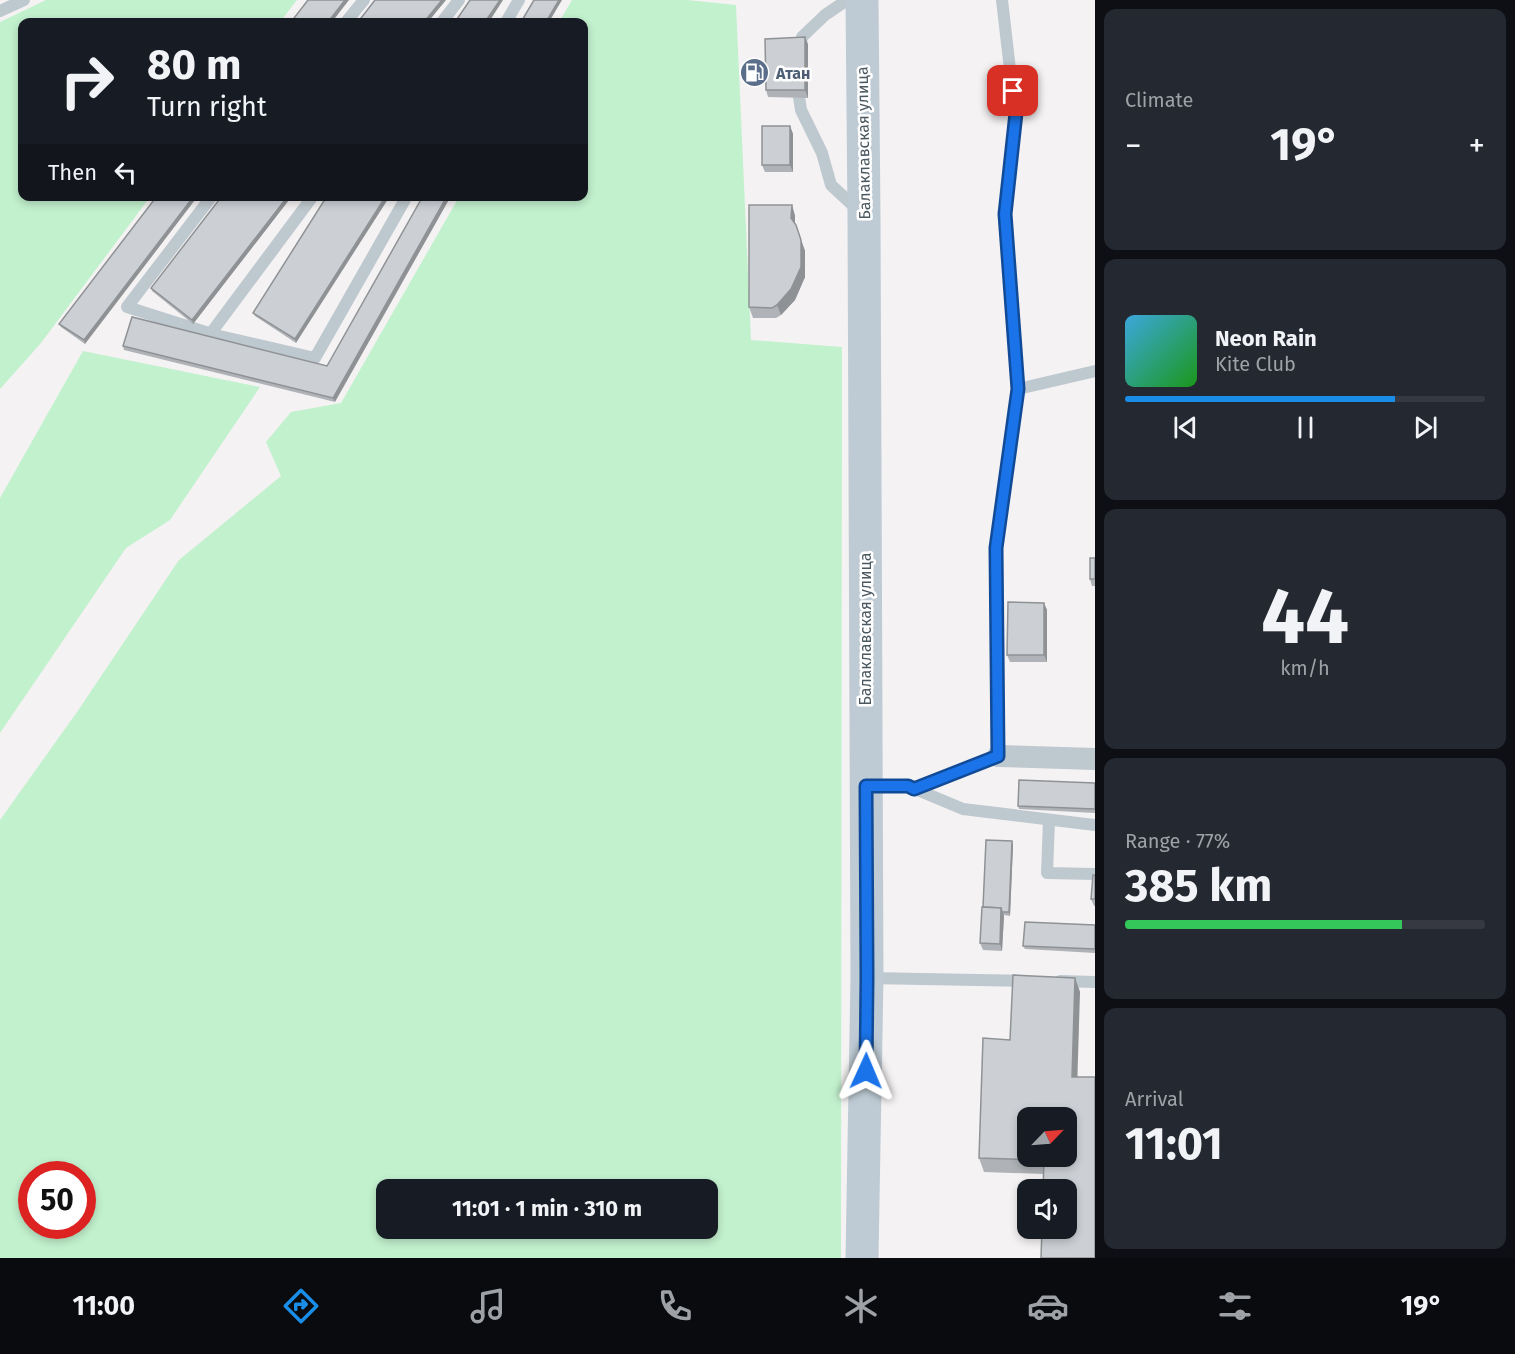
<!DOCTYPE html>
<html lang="en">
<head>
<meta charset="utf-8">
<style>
	body { margin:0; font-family:"Fira Sans",sans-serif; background:#242831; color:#f1f3f6; height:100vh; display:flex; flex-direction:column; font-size:22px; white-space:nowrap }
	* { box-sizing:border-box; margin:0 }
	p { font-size:20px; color:#9ea1a6 }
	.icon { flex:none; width:33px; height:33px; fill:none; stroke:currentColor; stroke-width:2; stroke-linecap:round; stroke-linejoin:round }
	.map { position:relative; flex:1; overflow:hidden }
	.side { display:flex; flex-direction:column; gap:9px; padding:9px; background:#0d0f14; width:420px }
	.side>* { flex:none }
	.top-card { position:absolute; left:18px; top:18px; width:570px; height:183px; border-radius:12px; box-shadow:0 3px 9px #0003; background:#171b24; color:#f1f3f6; overflow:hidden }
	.needle { width:39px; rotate:65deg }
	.tools { position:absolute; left:1017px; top:1107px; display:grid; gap:12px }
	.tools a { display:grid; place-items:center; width:60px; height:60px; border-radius:12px; background:#171b24; box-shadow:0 3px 9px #0003; font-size:30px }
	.speed { position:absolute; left:18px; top:1161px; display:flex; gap:12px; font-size:30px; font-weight:700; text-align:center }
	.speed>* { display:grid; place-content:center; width:78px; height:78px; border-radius:50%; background:#171b24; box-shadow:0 3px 9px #0003; line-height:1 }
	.speed .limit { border:9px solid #d22; background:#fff; color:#111 }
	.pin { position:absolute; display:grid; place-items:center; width:51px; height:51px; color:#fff; margin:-26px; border-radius:12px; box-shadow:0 3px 9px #0006 }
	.me { position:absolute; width:66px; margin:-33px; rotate:1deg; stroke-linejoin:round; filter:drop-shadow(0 0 4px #0008) }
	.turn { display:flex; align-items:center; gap:21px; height:126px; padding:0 30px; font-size:27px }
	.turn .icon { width:78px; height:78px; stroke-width:2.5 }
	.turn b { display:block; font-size:42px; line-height:51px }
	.then { display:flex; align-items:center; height:57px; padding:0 30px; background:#0003; gap:12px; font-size:22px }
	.big { font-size:45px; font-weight:700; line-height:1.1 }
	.side .card { flex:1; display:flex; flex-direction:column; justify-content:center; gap:9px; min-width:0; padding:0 21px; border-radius:12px; background:#242831 }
	.side .dial { align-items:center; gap:0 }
	.dial b { font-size:78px; line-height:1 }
	.song { display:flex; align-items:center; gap:18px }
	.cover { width:72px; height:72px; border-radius:9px; background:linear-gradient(135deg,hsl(200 70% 55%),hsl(120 70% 35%)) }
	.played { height:6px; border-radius:3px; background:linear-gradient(90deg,#198de8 75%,#363941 75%) }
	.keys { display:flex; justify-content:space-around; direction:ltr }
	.heat { display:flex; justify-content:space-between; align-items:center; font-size:33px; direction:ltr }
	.charge { height:9px; border-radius:4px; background:linear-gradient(90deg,#34c759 77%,#363941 0) }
	.trip { position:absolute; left:376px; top:1179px; width:342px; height:60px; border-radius:12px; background:#171b24; box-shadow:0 3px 9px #0003; font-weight:700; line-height:60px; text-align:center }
	.dock { display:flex; height:96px; justify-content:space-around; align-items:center; background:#090b0e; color:#9ea1a6 }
	.dock .icon { width:42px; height:42px }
	.dock .selected { color:#198de8 }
	.dock b { font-size:27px; color:#f1f3f6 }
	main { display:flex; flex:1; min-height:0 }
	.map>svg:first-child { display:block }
	.green { fill:#c2f1ce; fill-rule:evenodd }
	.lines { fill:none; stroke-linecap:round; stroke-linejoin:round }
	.lane { stroke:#bec8cf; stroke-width:12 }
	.street { stroke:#bec8cf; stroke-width:22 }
	.secondary { stroke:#becbd4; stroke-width:33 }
	.wall { fill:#afb3b7 }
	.shaded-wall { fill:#8f9295 }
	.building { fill:#ccd0d5; stroke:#8f9295; stroke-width:1.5; fill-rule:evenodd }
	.route-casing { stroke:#114b97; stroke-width:15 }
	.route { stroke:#1a73e8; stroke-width:10 }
	.labels { text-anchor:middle; stroke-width:5; stroke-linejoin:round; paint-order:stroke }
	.service-label { font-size:16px; font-weight:bold; fill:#4e5e75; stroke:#fff; text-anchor:start }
	.street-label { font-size:16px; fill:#4a5860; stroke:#fff }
</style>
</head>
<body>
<main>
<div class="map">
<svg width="1095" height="1258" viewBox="0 0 1095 1258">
	<rect width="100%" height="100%" fill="#f5f2f3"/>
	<!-- green -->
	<g class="green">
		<polygon points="46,0 297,0 280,22 22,22 22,196 150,197 41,343 0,389 0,22"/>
		<path d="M572,0H687L736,5L751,340L842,347L841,1258H0V820L77,712L179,560L281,476L266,442L291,412L341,403L459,197L584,196V22H559ZM32,1174H82V1226H32ZM387,1190H708V1228H387Z"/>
		<polygon points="83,351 260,387 170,520 126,548 0,733 0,498"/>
	</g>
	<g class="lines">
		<!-- lane -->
		<g class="lane">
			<polyline points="0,11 24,0"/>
			<polyline points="346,22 364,0"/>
			<polyline points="442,22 459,0"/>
			<polyline points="506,22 519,0"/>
			<polyline points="799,52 802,37 825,15 847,0"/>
			<polyline points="797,84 801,110 822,153 831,185 858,210"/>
			<polyline points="212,196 127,307 215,335 315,358 407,196"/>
			<polyline points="211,333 313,196"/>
			<polyline points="1018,389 1095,371"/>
			<polyline points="867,786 908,786 963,809 1095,825"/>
			<polyline points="914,789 998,756 996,548 1018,389 1005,214 1015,113 1002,0"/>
			<polyline points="1049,820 1047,873 1095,874"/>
			<polyline points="868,978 1028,981"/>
			<polyline points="1060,981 1095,982"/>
		</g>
		<!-- street -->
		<polyline class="street" points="998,756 1095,759"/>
		<!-- secondary -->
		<polyline class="secondary" points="862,0 864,216 867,978 862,1258"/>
	</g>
	<!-- wall -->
	<g class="wall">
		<polygon points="808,44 808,98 768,97 766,90"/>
		<polygon points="790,126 793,134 793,172 765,172 762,165"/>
		<polygon points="157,196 85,344 61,327 59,324"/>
		<polygon points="222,196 292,196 193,324 152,291 151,288"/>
		<polygon points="327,196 296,343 255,316 253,313"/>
		<polygon points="792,205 795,216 795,224 805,251 805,277 795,300 781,315 776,318 753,318 749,307"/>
		<polygon points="123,346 327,366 335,402 124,350"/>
		<polygon points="1095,558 1095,586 1092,586 1090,579"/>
		<polygon points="1044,603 1047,610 1047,662 1010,662 1007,655"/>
		<polygon points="1095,783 1095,813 1019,809 1018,806"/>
		<polygon points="1012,841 1013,845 1010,916 1004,915 1002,951 983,950 980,943"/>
		<polygon points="1095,875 1095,906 1094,906 1091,899"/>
		<polygon points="1095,925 1095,953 1025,949 1023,946"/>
		<polygon points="1075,978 1080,992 1044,1174 984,1172 979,1158 1010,1040"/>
	</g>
	<!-- shaded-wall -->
	<g class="shaded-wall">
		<polygon points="345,0 349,0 332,22 328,22"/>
		<polygon points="442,0 446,0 428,22 424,22"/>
		<polygon points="500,0 503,0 489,22 485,22"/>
		<polygon points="559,0 562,0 549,22 546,22"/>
		<polygon points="805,37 808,44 808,98 805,90"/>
		<polygon points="790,126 793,134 793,172 790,165"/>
		<polygon points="194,196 198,196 85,344 84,340"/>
		<polygon points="288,196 292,196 193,324 192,320"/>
		<polygon points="386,196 390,196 296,343 295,339"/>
		<polygon points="447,196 451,196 335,402 333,398"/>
		<polygon points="792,205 795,216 795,229 791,218"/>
		<polygon points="796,225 805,251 805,277 795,300 781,315 777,305"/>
		<polygon points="1044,603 1047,610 1047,662 1044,655"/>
		<polygon points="1012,841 1013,845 1010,916 1009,912"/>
		<polygon points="1001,908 1004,916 1002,951 1000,944"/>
		<polygon points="1075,978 1080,992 1077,1091 1072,1077"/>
	</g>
	<!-- building -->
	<g class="building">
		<polygon points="308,0 345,0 328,22 291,22"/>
		<polygon points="375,0 442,0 424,22 358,22"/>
		<polygon points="470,0 500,0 485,22 455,22"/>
		<polygon points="534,0 559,0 546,22 521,22"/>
		<polygon points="805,37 805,90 766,90 765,39"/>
		<rect x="762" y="126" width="28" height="39"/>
		<polygon points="157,196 194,196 84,340 59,324"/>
		<polygon points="222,196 288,196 192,320 151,288"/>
		<polygon points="327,196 386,196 295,339 253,313"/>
		<polygon points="423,196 447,196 333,398 123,346 132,317 327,366"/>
		<polygon points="749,205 792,205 791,218 796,225 801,240 801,267 791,289 777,305 772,308 749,307"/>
		<rect x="1090" y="558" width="5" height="21"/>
		<polygon points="1008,602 1044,603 1044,655 1007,655"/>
		<polygon points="1019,780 1095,783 1095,809 1018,806"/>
		<polygon points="986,840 1012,841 1009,912 1002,912 1001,908 983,907"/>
		<polygon points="1093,875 1095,875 1095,899 1091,899"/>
		<polygon points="982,907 1001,908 1000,944 980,943"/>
		<polygon points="1025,922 1095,925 1095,949 1023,946"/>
		<path d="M1013,975L1075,978L1072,1077H1095V1258H1041L1042,1228H1066V1190H1043L1044,1160L979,1158L983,1038L1010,1040ZM1028,1118H1066V1156H1028Z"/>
	</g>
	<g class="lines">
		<defs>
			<polyline id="route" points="866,1071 867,978 866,786 908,786 914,789 998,756 996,548 1018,389 1005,214 1016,113 1013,91"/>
		</defs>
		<!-- route casing -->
		<use href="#route" class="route-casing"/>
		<!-- route -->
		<use href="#route" class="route"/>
	</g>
	<!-- icons -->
	<defs>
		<symbol id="fuel-disc" viewBox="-11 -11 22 22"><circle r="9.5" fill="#5c6f8a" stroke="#fff"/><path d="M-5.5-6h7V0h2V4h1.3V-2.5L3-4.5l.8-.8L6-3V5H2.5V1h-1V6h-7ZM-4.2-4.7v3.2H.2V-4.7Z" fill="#fff"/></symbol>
	</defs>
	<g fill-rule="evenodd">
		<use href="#fuel-disc" x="738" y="56" width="33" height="33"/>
	</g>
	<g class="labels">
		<!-- service labels -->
		<g class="service-label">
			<text x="776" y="79">Атан</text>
		</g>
		<!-- street labels -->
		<g class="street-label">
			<text transform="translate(863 143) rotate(-91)" y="6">Балаклавская улица</text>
			<text transform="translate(865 629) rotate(-90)" y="6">Балаклавская улица</text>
		</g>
	</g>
</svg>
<div class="tools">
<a><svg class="needle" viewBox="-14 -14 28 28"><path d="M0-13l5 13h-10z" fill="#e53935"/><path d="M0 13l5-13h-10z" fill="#9ea1a6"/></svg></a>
<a><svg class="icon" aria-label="sound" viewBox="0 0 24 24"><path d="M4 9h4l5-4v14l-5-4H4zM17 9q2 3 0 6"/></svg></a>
</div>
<div class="speed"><div class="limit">50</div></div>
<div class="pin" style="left:1013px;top:91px;background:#d93025"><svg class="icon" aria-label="arrive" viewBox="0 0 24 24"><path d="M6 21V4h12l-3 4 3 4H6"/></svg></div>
<svg class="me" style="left:866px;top:1071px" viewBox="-20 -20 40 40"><path d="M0-17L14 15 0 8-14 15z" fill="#1a73e8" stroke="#fff" stroke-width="4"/></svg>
<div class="trip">11:01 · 1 min · 310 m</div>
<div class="top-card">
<div class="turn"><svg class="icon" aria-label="right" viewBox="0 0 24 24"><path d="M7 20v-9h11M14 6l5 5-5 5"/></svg><div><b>80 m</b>Turn right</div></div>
<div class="then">Then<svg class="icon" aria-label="left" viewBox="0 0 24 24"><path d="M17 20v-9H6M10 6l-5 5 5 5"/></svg></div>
</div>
</div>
<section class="side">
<div class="card"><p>Climate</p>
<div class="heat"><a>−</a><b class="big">19°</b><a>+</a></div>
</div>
<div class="card">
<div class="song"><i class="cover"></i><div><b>Neon Rain</b><p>Kite Club</p></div></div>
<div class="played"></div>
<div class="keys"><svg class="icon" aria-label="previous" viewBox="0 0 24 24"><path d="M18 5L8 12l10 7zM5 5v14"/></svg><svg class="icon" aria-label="pause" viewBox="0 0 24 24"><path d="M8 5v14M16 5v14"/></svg><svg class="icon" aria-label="next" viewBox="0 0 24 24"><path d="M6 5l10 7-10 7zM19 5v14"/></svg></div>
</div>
<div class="card dial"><b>44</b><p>km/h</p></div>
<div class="card"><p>Range · 77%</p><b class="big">385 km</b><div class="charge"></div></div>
<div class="card"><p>Arrival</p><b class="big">11:01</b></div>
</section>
</main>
<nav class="dock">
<b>11:00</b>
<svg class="icon selected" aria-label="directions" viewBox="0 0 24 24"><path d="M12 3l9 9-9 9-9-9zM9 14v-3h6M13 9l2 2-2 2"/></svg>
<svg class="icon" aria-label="music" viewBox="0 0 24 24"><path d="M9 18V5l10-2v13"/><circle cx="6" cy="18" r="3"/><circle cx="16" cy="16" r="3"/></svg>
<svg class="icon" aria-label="phone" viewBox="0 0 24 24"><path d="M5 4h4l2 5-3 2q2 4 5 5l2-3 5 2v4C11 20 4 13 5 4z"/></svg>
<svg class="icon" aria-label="climate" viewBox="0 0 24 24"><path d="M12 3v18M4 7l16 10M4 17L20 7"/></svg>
<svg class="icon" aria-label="car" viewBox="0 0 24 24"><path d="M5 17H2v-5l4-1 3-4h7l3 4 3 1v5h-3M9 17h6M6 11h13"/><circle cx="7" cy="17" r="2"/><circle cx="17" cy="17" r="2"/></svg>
<svg class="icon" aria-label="filters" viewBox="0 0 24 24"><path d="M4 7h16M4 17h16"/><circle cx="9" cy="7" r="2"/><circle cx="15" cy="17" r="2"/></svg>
<b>19°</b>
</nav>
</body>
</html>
